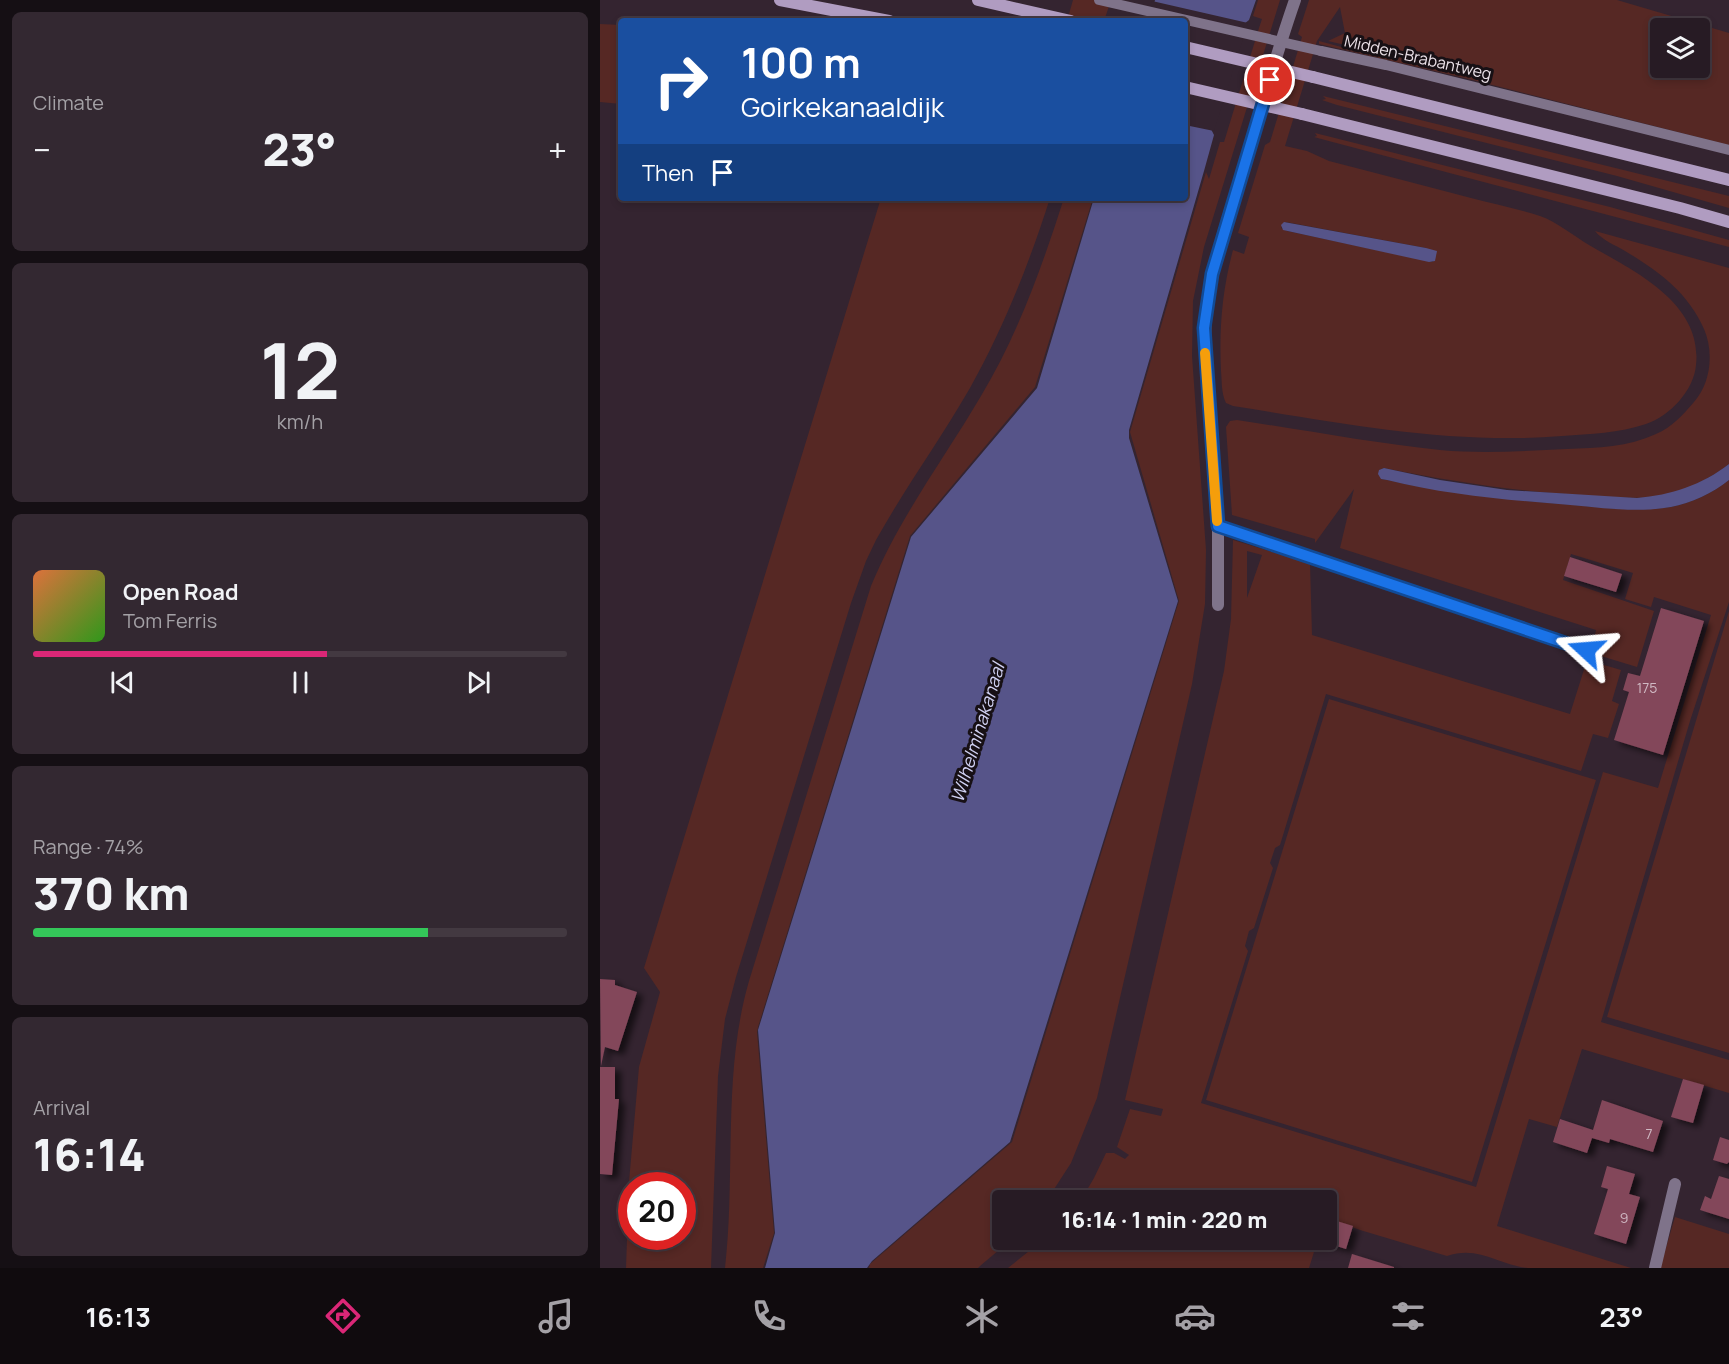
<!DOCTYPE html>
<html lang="en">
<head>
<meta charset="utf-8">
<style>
	body { margin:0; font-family:Manrope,sans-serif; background:#332831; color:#f1f3f6; height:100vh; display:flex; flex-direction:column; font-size:22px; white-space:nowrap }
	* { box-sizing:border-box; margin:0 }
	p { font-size:20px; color:#a4a1a6 }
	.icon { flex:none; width:33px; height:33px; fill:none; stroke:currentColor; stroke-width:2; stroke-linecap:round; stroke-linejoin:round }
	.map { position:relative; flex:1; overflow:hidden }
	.sheet { display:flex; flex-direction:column; gap:12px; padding:12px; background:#150f14; width:600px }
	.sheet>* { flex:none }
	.hud { position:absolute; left:18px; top:18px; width:570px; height:183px; border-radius:6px; box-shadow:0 3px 9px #0003,0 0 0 2px #433941; background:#1a4fa0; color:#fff; overflow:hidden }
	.tools { position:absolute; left:1050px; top:18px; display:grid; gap:12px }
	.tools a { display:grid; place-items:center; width:60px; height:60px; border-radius:6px; background:#271b24; box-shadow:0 3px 9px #0003,0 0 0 2px #433941; font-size:30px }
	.speed { position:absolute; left:18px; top:1172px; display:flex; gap:12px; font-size:30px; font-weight:700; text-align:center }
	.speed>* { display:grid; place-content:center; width:78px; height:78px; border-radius:50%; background:#271b24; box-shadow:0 3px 9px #0003,0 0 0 2px #433941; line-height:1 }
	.speed .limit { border:9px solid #d22; background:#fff; color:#111 }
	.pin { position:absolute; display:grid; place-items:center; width:51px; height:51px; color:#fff; margin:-26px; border:3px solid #fff; border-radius:50%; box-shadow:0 2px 6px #0007 }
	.me { position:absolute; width:66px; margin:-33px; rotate:289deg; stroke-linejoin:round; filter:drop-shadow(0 0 4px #0008) }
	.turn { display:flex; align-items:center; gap:21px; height:126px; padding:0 24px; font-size:27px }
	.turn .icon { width:78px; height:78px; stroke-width:2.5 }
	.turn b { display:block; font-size:42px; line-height:51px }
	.then { display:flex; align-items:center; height:57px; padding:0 24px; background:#0003; gap:12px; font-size:22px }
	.big { font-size:45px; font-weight:800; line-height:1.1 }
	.sheet .tile { flex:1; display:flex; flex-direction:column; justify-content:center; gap:9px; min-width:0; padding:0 21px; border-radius:9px; background:#332831 }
	.sheet .dial { align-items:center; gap:0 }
	.dial b { font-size:78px; line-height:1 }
	.song { display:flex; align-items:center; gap:18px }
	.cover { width:72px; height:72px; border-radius:9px; background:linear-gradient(135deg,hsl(20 70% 55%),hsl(110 70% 35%)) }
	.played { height:6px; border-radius:3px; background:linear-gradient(90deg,#db2777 55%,#433941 55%) }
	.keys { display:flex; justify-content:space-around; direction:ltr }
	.heat { display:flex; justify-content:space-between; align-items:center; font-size:33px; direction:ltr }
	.charge { height:9px; border-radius:4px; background:linear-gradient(90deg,#34c759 74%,#433941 0) }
	.trip { position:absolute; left:392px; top:1190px; width:345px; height:60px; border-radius:6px; background:#271b24; box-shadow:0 3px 9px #0003,0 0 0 2px #433941; font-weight:800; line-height:60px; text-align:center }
	.tabs { display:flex; height:96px; justify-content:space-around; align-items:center; background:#100b0e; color:#a4a1a6 }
	.tabs .icon { width:42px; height:42px }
	.tabs .current { color:#db2777 }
	.tabs b { font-size:27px; color:#f1f3f6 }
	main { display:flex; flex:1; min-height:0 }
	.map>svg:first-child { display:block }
	.green { fill:#562824; fill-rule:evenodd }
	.water { fill:#565489 }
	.pier { fill:#342430 }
	.building { fill:#83475a; filter:url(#shadow) }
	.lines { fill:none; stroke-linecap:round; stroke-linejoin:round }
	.service { stroke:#7f738a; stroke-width:10 }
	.minor { stroke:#7f738a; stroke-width:12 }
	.secondary { stroke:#b09cc1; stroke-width:12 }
	.service-bridge { stroke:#7f738a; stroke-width:10 }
	.secondary-bridge { stroke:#b09cc1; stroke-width:12 }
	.route-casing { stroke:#114b97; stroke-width:15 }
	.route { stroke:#1a73e8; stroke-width:10 }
	.slow { stroke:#f59e0b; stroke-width:10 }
	.labels { text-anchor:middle; stroke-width:6; stroke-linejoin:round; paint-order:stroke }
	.number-label { font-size:14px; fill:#d0bac4 }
	.street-label { font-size:16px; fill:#eae0e7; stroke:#171015 }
	.water-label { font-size:18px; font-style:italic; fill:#d0d1f2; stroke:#171015 }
</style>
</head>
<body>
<main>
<section class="sheet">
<div class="tile"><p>Climate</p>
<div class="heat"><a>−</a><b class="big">23°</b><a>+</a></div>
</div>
<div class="tile dial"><b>12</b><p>km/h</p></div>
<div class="tile">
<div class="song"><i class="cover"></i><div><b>Open Road</b><p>Tom Ferris</p></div></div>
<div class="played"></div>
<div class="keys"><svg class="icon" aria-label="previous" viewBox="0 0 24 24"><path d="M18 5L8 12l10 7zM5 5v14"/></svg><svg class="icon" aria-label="pause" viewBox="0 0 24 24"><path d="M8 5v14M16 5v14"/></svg><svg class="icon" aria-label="next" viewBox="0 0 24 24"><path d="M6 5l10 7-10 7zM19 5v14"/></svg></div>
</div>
<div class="tile"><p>Range · 74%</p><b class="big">370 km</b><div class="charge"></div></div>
<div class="tile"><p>Arrival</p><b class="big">16:14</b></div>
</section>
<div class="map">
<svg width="1129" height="1268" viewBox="0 0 1129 1268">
	<defs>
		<filter id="shadow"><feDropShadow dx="6" dy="4" stdDeviation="3" flood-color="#0009"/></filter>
	</defs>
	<rect width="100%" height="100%" fill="#342430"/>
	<!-- green -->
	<g class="green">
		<polygon points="473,0 511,0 504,21 467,21"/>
		<polygon points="658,0 680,0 604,247 593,301 592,356 606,550 605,604 592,684 497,1098 471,1163 447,1200 402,1200 402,1239 412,1239 380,1266 378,1268 269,1268 270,1264 412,1142 579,601 530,432 606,172 609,179 620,142 624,142 659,28 662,19 653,16"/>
		<path d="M709,0H1017L1129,33V145L869,79L719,44V41L745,48V45L728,41L745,33L740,7L717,41L685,146L707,151L729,161C777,173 824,186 871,198C894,204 918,209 940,216C957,222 974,236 989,245C1034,271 1103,303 1096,365C1094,390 1070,416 1046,424C1019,433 990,434 962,436C851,445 742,423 633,406L626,403C621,393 622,381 621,371C619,329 622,291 633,250L644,254L649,237L638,233L665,145L670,142L702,37L698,34L699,31ZM1060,28H1100V68H1060ZM686,222L826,248L833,262L687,231L681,228Z"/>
		<polygon points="0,24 21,25 21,104 0,102"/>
		<polygon points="723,96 1129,196 1129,208 1017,176 737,105 722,100 726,99"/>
		<polygon points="715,133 1010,207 1129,240 1129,247 725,140 714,137 717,136"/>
		<path d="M281,198H450C429,264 404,327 370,388C340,440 305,488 276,540L266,561L251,603L136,977L125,1019L118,1076L111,1268H26L29,1182L39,1067L60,992L44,968ZM32,1185H82V1236H32Z"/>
		<path d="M464,198H493L435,387L310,536L158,1027L157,1032L174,1233L163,1268H125C136,1173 122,1074 149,981L271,586C299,518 344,459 381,396C418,334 442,267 464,198Z"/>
		<path d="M995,231L1129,268V464C1107,481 1081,493 1054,497C1029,499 1004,497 980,495C913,491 849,481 784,468L779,470L781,479L787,480C849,494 911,500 974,505C1007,508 1038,512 1071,507C1091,503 1113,493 1129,480V602L1090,721L1001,1022L1129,1060V1093L982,1049L957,1127L929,1119L897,1226L1031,1268C997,1268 962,1268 928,1268C898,1265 879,1245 847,1256L760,1230L727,1218L726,1221V1200H481L494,1178L506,1153H514L525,1159L529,1155L517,1147L530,1109L561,1116L563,1109L525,1100L624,671L631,619L633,540L710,563L712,635L970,714L987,660L1021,670L1012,701L1019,704L1008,738L993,734L981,771L726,694L680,845L675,848L670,863L673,868L654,928L649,931L645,946L648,951L601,1103L876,1187L1003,772L1058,788L1111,615L1054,597L1051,607L1025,599L1033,573L971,554L963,580L1054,611L1037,667L991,653L996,630L740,548L754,489L715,543V539L632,515L626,427L630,421L637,420C705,430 772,443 840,450C882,454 925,451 967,449C998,448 1028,447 1056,434C1072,427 1083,415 1094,402C1111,383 1114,352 1104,329C1088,292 1058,271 1025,251C1015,245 1002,240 995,231ZM647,551L662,555L647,598Z"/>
		<polygon points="1129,611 1129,1053 1007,1017"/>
		<polygon points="729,699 996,780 872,1182 606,1100"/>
		<polygon points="1075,1217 1129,1234 1129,1268 1060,1268"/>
		<polygon points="444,1239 720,1239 718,1239 709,1268 408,1268"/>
	</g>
	<!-- water -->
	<g class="water">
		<polygon points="555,0 656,0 649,20 644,24 611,129 614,135 604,171 529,430 529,438 578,601 410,1142 272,1261 267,1268 165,1268 175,1233 158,1030 311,537 437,388 494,198 585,198 585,21 549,21"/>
		<polygon points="684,222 826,248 837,251 835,261 829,262 683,230 681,225"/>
		<path d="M1129,464V480C1113,493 1091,503 1071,507C1037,513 1004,508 970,505C908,500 847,495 787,480L781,479L778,474L779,470L784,468L840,480L907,490L1037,498C1071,495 1102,485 1129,464Z"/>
	</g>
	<!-- pier -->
	<polygon class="pier" points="552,1 648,23 614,131 585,125 585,21 546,21"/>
	<!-- building -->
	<g class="building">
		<polygon points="970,557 1022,574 1016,592 964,576"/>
		<polygon points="1061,608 1104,621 1063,755 1014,740 1029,692 1023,690 1028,673 1040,676"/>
		<polygon points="0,979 15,980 15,985 37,992 18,1051 5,1047 1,1066"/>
		<polygon points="0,1067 15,1067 15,1099 19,1099 12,1175 0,1174"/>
		<polygon points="1083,1079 1104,1085 1093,1123 1071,1117"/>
		<polygon points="1002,1100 1063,1121 1053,1152 1010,1139 1009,1143 992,1138 987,1153 953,1142 960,1119 993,1130"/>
		<polygon points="1120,1137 1129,1140 1129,1162 1127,1164 1113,1160"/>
		<polygon points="1007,1166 1035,1174 1029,1194 1040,1197 1026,1244 994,1234 1008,1189 1001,1187"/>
		<polygon points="1119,1176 1129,1179 1129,1219 1100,1210 1105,1196 1111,1199"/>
		<polygon points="727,1218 753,1226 746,1249 717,1240 726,1239"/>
		<polygon points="752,1254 794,1267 794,1268 748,1268"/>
	</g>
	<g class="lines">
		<!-- service -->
		<g class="service">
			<polyline points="721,51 786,65 1129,150"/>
			<polyline points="618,526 986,650"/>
		</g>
		<!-- minor -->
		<g class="minor">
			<path d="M618,605V526L605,351C603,285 626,225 645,163C661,109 676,54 695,0"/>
			<polyline points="1055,1268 1075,1184"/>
		</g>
		<!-- secondary -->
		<g class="secondary">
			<polyline points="180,0 289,21"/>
			<polyline points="378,0 471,21"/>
			<polyline points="713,77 1129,180"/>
			<polyline points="702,114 1080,208 1129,222"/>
		</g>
		<!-- service-bridge -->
		<polyline class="service-bridge" points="499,0 721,51"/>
		<!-- secondary-bridge -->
		<g class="secondary-bridge">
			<polyline points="585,47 713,77"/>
			<polyline points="585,87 702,114"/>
		</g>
	</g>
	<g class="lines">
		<defs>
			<polyline id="route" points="670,80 612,274 604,328 618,526 986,650"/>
		</defs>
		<!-- route casing -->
		<use href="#route" class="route-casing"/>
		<!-- route -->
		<use href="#route" class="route"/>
		<!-- slow -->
		<polyline class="slow" points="605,353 617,521"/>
	</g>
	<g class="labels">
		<!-- number labels -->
		<g class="number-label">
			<text x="1047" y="693">175</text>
			<text x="1049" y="1139">7</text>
			<text x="1024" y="1223">9</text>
		</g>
		<!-- street labels -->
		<g class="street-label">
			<text transform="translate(818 57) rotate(13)" y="6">Midden-Brabantweg</text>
		</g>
		<!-- water labels -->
		<g class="water-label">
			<text transform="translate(378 733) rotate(-73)" y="6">Wilhelminakanaal</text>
		</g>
	</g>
</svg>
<div class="tools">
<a><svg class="icon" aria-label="layers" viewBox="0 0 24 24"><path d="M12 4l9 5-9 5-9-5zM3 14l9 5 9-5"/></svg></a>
</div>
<div class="speed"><div class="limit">20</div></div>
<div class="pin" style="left:670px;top:80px;background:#d93025"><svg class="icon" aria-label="arrive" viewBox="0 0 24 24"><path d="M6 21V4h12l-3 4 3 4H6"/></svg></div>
<svg class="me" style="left:986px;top:650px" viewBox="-20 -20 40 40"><path d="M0-17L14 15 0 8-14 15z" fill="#1a73e8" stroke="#fff" stroke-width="4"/></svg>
<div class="trip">16:14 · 1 min · 220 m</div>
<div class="hud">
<div class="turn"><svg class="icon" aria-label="right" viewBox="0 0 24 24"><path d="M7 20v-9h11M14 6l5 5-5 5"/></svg><div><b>100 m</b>Goirkekanaaldijk</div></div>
<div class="then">Then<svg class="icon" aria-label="arrive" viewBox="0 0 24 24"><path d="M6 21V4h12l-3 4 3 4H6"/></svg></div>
</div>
</div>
</main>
<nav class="tabs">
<b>16:13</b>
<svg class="icon current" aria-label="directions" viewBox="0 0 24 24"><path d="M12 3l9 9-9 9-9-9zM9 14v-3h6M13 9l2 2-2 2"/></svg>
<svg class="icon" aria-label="music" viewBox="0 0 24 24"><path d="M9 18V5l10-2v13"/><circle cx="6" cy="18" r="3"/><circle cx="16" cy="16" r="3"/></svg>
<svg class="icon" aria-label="phone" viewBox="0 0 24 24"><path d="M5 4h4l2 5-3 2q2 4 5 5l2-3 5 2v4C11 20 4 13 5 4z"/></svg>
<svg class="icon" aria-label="climate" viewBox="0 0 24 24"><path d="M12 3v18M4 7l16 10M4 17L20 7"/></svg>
<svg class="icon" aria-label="car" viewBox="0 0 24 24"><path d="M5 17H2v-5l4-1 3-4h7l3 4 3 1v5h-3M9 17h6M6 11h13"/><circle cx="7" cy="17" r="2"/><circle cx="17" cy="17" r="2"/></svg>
<svg class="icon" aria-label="filters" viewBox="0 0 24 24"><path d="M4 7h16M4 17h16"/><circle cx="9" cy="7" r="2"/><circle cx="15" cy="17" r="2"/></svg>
<b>23°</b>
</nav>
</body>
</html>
